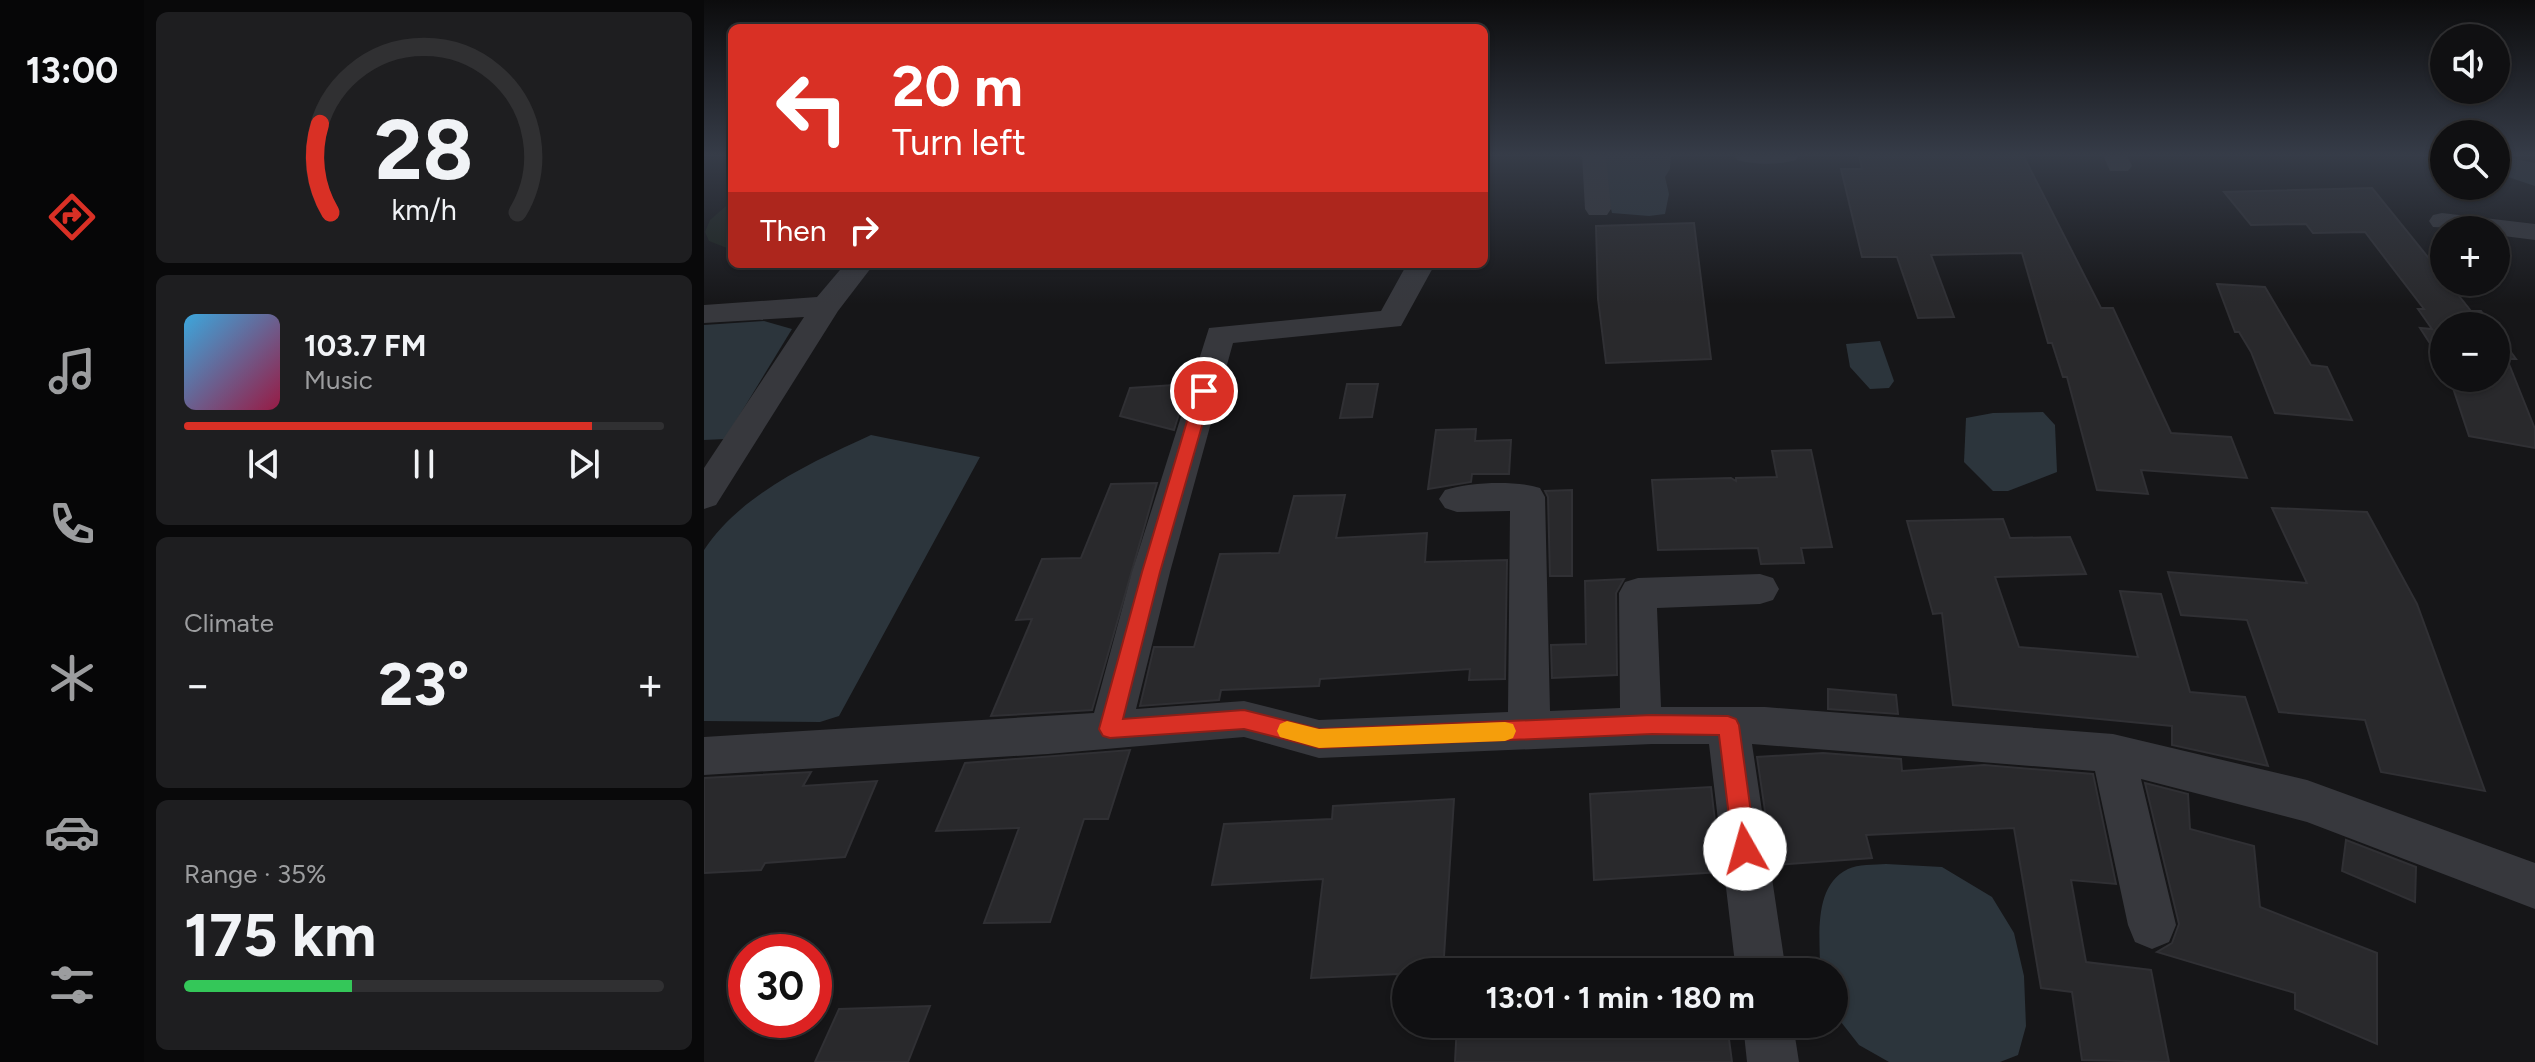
<!DOCTYPE html>
<html lang="en">
<head>
<meta charset="utf-8">
<style>
	body { margin:0; font-family:Figtree,sans-serif; background:#1e1e20; color:#f1f3f6; height:100vh; display:flex; flex-direction:column; font-size:30px; white-space:nowrap }
	* { box-sizing:border-box; margin:0 }
	p { font-size:26px; color:#9c9d9f }
	.icon { flex:none; width:44px; height:44px; fill:none; stroke:currentColor; stroke-width:2; stroke-linecap:round; stroke-linejoin:round }
	.map { position:relative; flex:1; overflow:hidden }
	.panel { display:flex; flex-direction:column; gap:12px; padding:12px; background:#09090a; width:560px }
	.panel>* { flex:none }
	.banner { position:absolute; left:24px; top:24px; width:760px; height:244px; border-radius:12px; box-shadow:0 2px 6px #0004,0 0 0 2px #303032; background:#d93025; color:#fff; overflow:hidden }
	.fabs { position:absolute; left:1726px; top:24px; display:grid; gap:16px }
	.fabs a { display:grid; place-items:center; width:80px; height:80px; border-radius:50%; background:#101012; box-shadow:0 2px 6px #0004,0 0 0 2px #303032; font-size:40px }
	.speed { position:absolute; left:24px; top:934px; display:flex; gap:16px; font-size:40px; font-weight:700; text-align:center }
	.speed>* { display:grid; place-content:center; width:104px; height:104px; border-radius:50%; background:#101012; box-shadow:0 2px 6px #0004,0 0 0 2px #303032; line-height:1 }
	.speed .limit { border:12px solid #d22; background:#fff; color:#111 }
	.pin { position:absolute; display:grid; place-items:center; width:68px; height:68px; color:#fff; margin:-34px; border:4px solid #fff; border-radius:50%; box-shadow:0 2px 8px #0007 }
	.me { position:absolute; width:88px; margin:-44px; rotate:353deg; stroke-linejoin:round; filter:drop-shadow(0 0 6px #0008) }
	.turn { display:flex; align-items:center; gap:28px; height:168px; padding:0 32px; font-size:36px }
	.turn .icon { width:104px; height:104px; stroke-width:2.5 }
	.turn b { display:block; font-size:56px; line-height:68px }
	.then { display:flex; align-items:center; height:76px; padding:0 32px; background:#0003; gap:16px; font-size:30px }
	.big { font-size:60px; font-weight:700; line-height:1.1 }
	.panel .tile { flex:1; display:flex; flex-direction:column; justify-content:center; gap:12px; min-width:0; padding:0 28px; border-radius:12px; background:#1e1e20 }
	.panel .dial { align-items:center; gap:0 }
	.dial svg { height:208px; overflow:visible; fill:none; stroke:#303032; stroke-width:7; stroke-linecap:round; text-anchor:middle }
	.dial text { fill:#f1f3f6; stroke:none }
	.song { display:flex; align-items:center; gap:24px }
	.cover { width:96px; height:96px; border-radius:12px; background:linear-gradient(135deg,hsl(200 70% 55%),hsl(340 70% 35%)) }
	.played { height:8px; border-radius:4px; background:linear-gradient(90deg,#d93025 85%,#303032 85%) }
	.keys { display:flex; justify-content:space-around; direction:ltr }
	.heat { display:flex; justify-content:space-between; align-items:center; font-size:44px; direction:ltr }
	.charge { height:12px; border-radius:6px; background:linear-gradient(90deg,#34c759 35%,#303032 0) }
	.trip { position:absolute; left:688px; top:958px; width:456px; height:80px; border-radius:40px; background:#101012; box-shadow:0 2px 6px #0004,0 0 0 2px #303032; font-weight:700; line-height:80px; text-align:center }
	main { display:flex; flex:1; min-height:0 }
	.dock { display:flex; flex-direction:column; width:144px; justify-content:space-around; align-items:center; background:#060607; color:#9c9d9f }
	.dock .icon { width:56px; height:56px }
	.dock .current { color:#d93025 }
	.dock b { font-size:36px; color:#f1f3f6 }
	.map>svg:first-child { display:block }
	.green { fill:#1c231d }
	.water { fill:#2c353c }
	.building { fill:#29292c; stroke:#303034; stroke-width:2 }
	.lines { fill:none; stroke-linecap:round; stroke-linejoin:round }
	.street { fill:#37383d; fill-rule:evenodd }
	.route { fill:#d93025; stroke:#8d1f18; stroke-width:2 }
	.slow { fill:#f59e0b }
</style>
</head>
<body>
<main>
<nav class="dock">
<b>13:00</b>
<svg class="icon current" aria-label="directions" viewBox="0 0 24 24"><path d="M12 3l9 9-9 9-9-9zM9 14v-3h6M13 9l2 2-2 2"/></svg>
<svg class="icon" aria-label="music" viewBox="0 0 24 24"><path d="M9 18V5l10-2v13"/><circle cx="6" cy="18" r="3"/><circle cx="16" cy="16" r="3"/></svg>
<svg class="icon" aria-label="phone" viewBox="0 0 24 24"><path d="M5 4h4l2 5-3 2q2 4 5 5l2-3 5 2v4C11 20 4 13 5 4z"/></svg>
<svg class="icon" aria-label="climate" viewBox="0 0 24 24"><path d="M12 3v18M4 7l16 10M4 17L20 7"/></svg>
<svg class="icon" aria-label="car" viewBox="0 0 24 24"><path d="M5 17H2v-5l4-1 3-4h7l3 4 3 1v5h-3M9 17h6M6 11h13"/><circle cx="7" cy="17" r="2"/><circle cx="17" cy="17" r="2"/></svg>
<svg class="icon" aria-label="filters" viewBox="0 0 24 24"><path d="M4 7h16M4 17h16"/><circle cx="9" cy="7" r="2"/><circle cx="15" cy="17" r="2"/></svg>
</nav>
<section class="panel">
<div class="tile dial"><svg viewBox="0 0 100 80">
<path d="M14 69A42 42 0 1 1 86 69"/>
<path d="M14 69A42 42 0 0 1 10 35" stroke="#d93025"/>
<text x="50" y="56" font-size="32" font-weight="700">28</text>
<text x="50" y="72" font-size="11">km/h</text>
</svg></div>
<div class="tile">
<div class="song"><i class="cover"></i><div><b>103.7 FM</b><p>Music</p></div></div>
<div class="played"></div>
<div class="keys"><svg class="icon" aria-label="previous" viewBox="0 0 24 24"><path d="M18 5L8 12l10 7zM5 5v14"/></svg><svg class="icon" aria-label="pause" viewBox="0 0 24 24"><path d="M8 5v14M16 5v14"/></svg><svg class="icon" aria-label="next" viewBox="0 0 24 24"><path d="M6 5l10 7-10 7zM19 5v14"/></svg></div>
</div>
<div class="tile"><p>Climate</p>
<div class="heat"><a>−</a><b class="big">23°</b><a>+</a></div>
</div>
<div class="tile"><p>Range · 35%</p><b class="big">175 km</b><div class="charge"></div></div>
</section>
<div class="map">
<svg width="1831" height="1062" viewBox="0 0 1831 1062">
	<rect width="100%" height="100%" fill="#161618"/>
	<!-- green -->
	<polygon class="green" points="28,201 28,250 5,241 1,232 6,220"/>
	<!-- water -->
	<g class="water">
		<polygon points="894,155 967,155 966,169 961,177 965,194 961,214 945,216 908,213"/>
		<polygon points="1792,155 1831,163 1831,186 1792,173"/>
		<polygon points="60,321 88,329 21,439 0,440 0,325"/>
		<polygon points="1176,341 1190,381 1185,388 1166,389 1146,367 1142,344"/>
		<polygon points="1339,412 1351,425 1353,472 1304,491 1289,491 1260,462 1262,418 1289,413"/>
		<path d="M167,435L276,457L135,716L116,722L0,721V550C37,494 108,462 167,435Z"/>
		<path d="M1182,864L1238,867L1288,897L1310,933L1320,976L1322,1026L1314,1055L1296,1062H1185L1155,1045L1130,1013V972H1117L1116,968C1116,936 1109,886 1144,869C1154,864 1170,865 1182,864Z"/>
	</g>
	<!-- building -->
	<g class="building">
		<polygon points="1155,155 1319,155 1397,308 1409,308 1467,433 1527,437 1543,478 1437,470 1444,494 1393,490 1363,377 1359,377 1348,343 1344,343 1318,253 1227,255 1250,317 1214,318 1193,257 1158,257 1137,169 1158,169"/>
		<polygon points="1668,188 1740,277 1740,282 1744,282 1767,311 1777,311 1788,326 1740,326 1740,365 1716,328 1728,329 1714,309 1720,309 1661,232 1609,233 1602,224 1547,225 1520,192"/>
		<polygon points="990,223 1007,359 902,363 894,299 892,226"/>
		<polygon points="1513,284 1561,287 1607,365 1623,367 1648,420 1571,413 1547,352 1535,332 1531,332"/>
		<polygon points="1792,332 1812,359 1803,359 1831,429 1831,448 1765,436 1746,379 1792,378"/>
		<polygon points="484,384 470,430 416,416 426,388"/>
		<polygon points="643,384 674,384 668,417 636,418"/>
		<polygon points="772,429 771,441 807,440 805,474 768,474 767,482 724,489 732,430"/>
		<polygon points="1107,450 1128,547 1097,548 1100,563 1057,564 1054,548 954,550 948,480 1027,478 1032,481 1032,478 1073,477 1068,451"/>
		<polygon points="453,483 388,710 287,716 328,619 312,620 338,559 377,558 407,484"/>
		<polygon points="868,490 868,576 846,576 844,497 841,491"/>
		<polygon points="641,495 632,538 723,533 721,562 803,560 801,679 765,680 766,669 616,679 615,686 517,690 515,700 436,706 450,647 490,647 516,554 575,553 590,496"/>
		<polygon points="1568,508 1663,512 1713,604 1781,791 1677,772 1661,720 1575,712 1543,620 1477,615 1464,572 1603,583"/>
		<polygon points="1299,519 1306,538 1366,537 1382,574 1291,577 1315,647 1434,657 1416,591 1457,594 1486,692 1541,697 1564,766 1468,745 1468,726 1249,705 1238,613 1229,614 1203,521"/>
		<polygon points="920,579 912,593 913,675 848,678 847,645 882,644 881,581"/>
		<polygon points="1124,689 1192,695 1194,714 1124,709"/>
		<polygon points="426,750 404,819 380,819 346,922 280,923 315,828 232,831 261,763"/>
		<polygon points="1119,753 1197,759 1198,771 1280,765 1389,774 1412,884 1367,880 1382,962 1447,970 1465,1062 1378,1060 1368,992 1337,988 1310,828 1162,835 1168,858 1069,865 1053,757"/>
		<polygon points="107,772 99,786 173,781 141,857 61,863 57,870 0,873 0,778"/>
		<polygon points="1441,783 1484,794 1486,829 1550,846 1556,907 1673,953 1673,1044 1591,1009 1591,993 1453,952 1468,943 1475,924"/>
		<polygon points="1007,787 1017,872 890,880 886,794"/>
		<polygon points="750,799 739,972 607,978 619,879 508,885 520,824 628,819 629,806"/>
		<polygon points="1642,840 1712,867 1711,902 1638,871"/>
		<polygon points="226,1006 204,1062 111,1062 135,1009"/>
		<polygon points="753,1024 1023,1024 1028,1062 751,1062"/>
	</g>
	<g class="lines">
		<!-- street -->
		<g class="street">
			<polygon points="878,155 902,155 907,209 903,215 885,215 881,209"/>
			<path d="M1030,155H1095L1092,160C1074,165 1051,165 1033,160Z"/>
			<polygon points="1399,155 1423,155 1428,166 1424,171 1406,171"/>
			<polygon points="1738,213 1831,224 1831,240 1792,235 1792,230 1729,227 1725,221 1729,215"/>
			<polygon points="141,264 170,264 134,311 12,505 0,509 0,468 100,317 0,323 0,305 113,297"/>
			<path d="M703,264H731L697,326L529,343L466,572L432,709L540,701L615,720L804,712L806,511L753,512L741,508L735,499L741,490C767,482 810,480 836,488L841,497L846,711L916,708L915,593L921,582L934,578L1056,574L1069,578L1075,589L1069,600L1056,604L953,608L957,707H1061L1409,734L1603,780L1831,863V909L1603,822L1437,779L1472,925L1465,942L1448,949L1431,942L1424,925L1391,771L1048,744L1082,972H1032L1005,744H948L615,758L540,737L344,754L0,775V737L390,713L428,572L505,328L677,311Z"/>
			<polygon points="1039,1024 1089,1024 1095,1062 1043,1062"/>
		</g>
	</g>
	<!-- sky -->
	<linearGradient id="sky" x2="0" y2="1"><stop stop-color="#0c0c0d"/><stop offset="0.51" stop-color="#363c48"/><stop offset="1" stop-color="#363c48" stop-opacity="0"/></linearGradient>
	<rect width="1831" height="304" fill="url(#sky)"/>
	<!-- route -->
	<polygon class="route" points="500,386 508,391 456,572 419,719 540,710 615,729 948,715 1024,716 1032,719 1035,725 1052,849 1049,856 1041,860 1032,856 1029,849 1015,735 948,734 615,748 540,729 406,738 399,736 395,729 438,572 492,391"/>
	<!-- slow -->
	<polygon class="slow" points="583,721 615,729 801,722 809,724 812,731 809,738 801,741 615,748 576,737 573,731 576,724"/>
</svg>
<div class="fabs">
<a><svg class="icon" aria-label="sound" viewBox="0 0 24 24"><path d="M4 9h4l5-4v14l-5-4H4zM17 9q2 3 0 6"/></svg></a>
<a><svg class="icon" aria-label="search" viewBox="0 0 24 24"><circle cx="10" cy="10" r="6"/><path d="M15 15l6 6"/></svg></a>
<a>+</a>
<a>−</a>
</div>
<div class="speed"><div class="limit">30</div></div>
<div class="pin" style="left:500px;top:391px;background:#d93025"><svg class="icon" aria-label="arrive" viewBox="0 0 24 24"><path d="M6 21V4h12l-3 4 3 4H6"/></svg></div>
<svg class="me" style="left:1041px;top:849px" viewBox="-20 -20 40 40"><circle r="19" fill="#fff"/><path d="M0-13L10 11 0 6-10 11z" fill="#d93025"/></svg>
<div class="trip">13:01 · 1 min · 180 m</div>
<div class="banner">
<div class="turn"><svg class="icon" aria-label="left" viewBox="0 0 24 24"><path d="M17 20v-9H6M10 6l-5 5 5 5"/></svg><div><b>20 m</b>Turn left</div></div>
<div class="then">Then<svg class="icon" aria-label="right" viewBox="0 0 24 24"><path d="M7 20v-9h11M14 6l5 5-5 5"/></svg></div>
</div>
</div>
</main>
</body>
</html>
